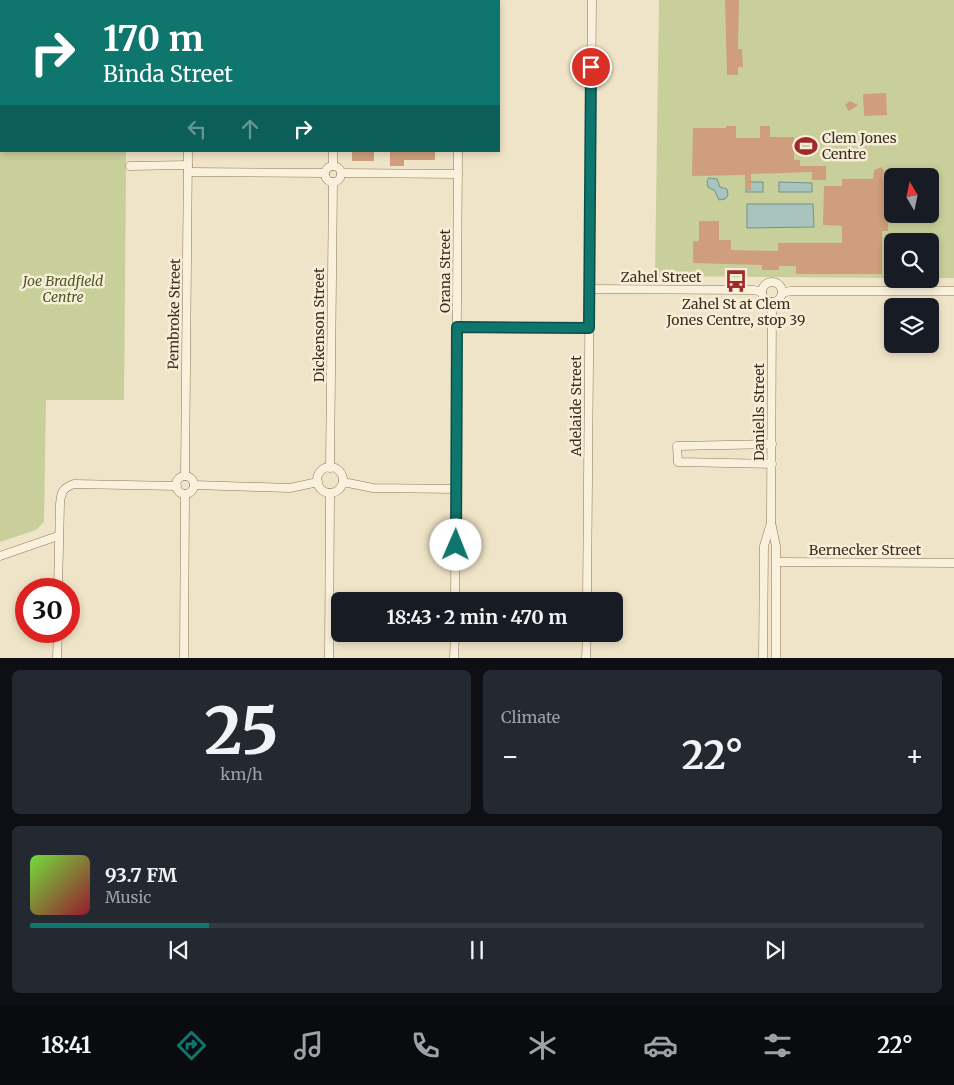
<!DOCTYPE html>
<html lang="en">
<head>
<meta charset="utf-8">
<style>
	body { margin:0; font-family:Merriweather,serif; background:#242831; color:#f1f3f6; height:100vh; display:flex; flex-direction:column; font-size:19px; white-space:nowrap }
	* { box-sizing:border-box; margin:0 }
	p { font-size:16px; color:#9ea1a6 }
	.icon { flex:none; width:28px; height:28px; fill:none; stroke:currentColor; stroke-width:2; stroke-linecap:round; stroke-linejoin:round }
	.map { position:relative; height:658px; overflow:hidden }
	.details { display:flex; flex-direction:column; gap:12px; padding:12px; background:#0d0f14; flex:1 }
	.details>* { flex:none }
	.guide { position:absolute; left:0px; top:0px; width:500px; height:152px; box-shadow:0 2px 8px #0003; background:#0f766e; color:#fff; overflow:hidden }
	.needle { width:32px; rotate:351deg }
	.tools { position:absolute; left:884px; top:168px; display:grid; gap:10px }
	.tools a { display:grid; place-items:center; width:55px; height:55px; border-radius:8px; background:#171b24; box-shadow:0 2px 8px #0003; font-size:25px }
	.speed { position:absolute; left:15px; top:578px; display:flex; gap:10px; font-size:25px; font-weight:700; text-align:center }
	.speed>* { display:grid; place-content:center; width:65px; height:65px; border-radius:50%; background:#171b24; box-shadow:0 2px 8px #0003; line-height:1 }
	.speed .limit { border:8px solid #d22; background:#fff; color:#111 }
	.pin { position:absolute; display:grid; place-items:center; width:42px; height:42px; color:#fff; margin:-21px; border:2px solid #fff; border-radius:50%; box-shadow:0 1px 5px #0007 }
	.me { position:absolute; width:55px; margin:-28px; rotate:1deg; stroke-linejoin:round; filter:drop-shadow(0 0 4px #0008) }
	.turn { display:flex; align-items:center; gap:18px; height:105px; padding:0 20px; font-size:22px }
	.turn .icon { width:65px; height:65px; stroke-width:2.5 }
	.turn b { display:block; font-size:35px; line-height:42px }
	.lanes { display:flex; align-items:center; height:48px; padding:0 20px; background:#0003; justify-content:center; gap:25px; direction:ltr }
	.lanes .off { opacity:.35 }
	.big { font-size:38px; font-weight:700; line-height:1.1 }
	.details .tile { flex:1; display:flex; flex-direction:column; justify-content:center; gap:8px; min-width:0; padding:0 18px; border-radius:8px; background:#242831 }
	.details .dial { align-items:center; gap:0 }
	.dial b { font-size:65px; line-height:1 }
	.song { display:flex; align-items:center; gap:15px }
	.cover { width:60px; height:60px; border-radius:8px; background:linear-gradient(135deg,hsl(100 70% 55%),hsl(350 70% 35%)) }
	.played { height:5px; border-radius:2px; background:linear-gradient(90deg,#0f766e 20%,#363941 20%) }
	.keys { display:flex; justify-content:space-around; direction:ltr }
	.heat { display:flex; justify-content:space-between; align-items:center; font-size:28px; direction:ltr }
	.details .tiles { flex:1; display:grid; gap:12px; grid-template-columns:1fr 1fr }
	.tile:last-child { grid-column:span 2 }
	.trip { position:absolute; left:331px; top:592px; width:292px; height:50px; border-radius:8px; background:#171b24; box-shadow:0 2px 8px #0003; font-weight:700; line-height:50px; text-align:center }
	.tab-bar { display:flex; height:80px; justify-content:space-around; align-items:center; background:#090b0e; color:#9ea1a6 }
	.tab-bar .icon { width:35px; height:35px }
	.tab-bar .active { color:#0f766e }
	.tab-bar b { font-size:22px; color:#f1f3f6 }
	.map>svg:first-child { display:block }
	.green { fill:#c9cf9b; fill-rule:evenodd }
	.water { fill:#a9c4bc; stroke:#6f938a }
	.building { fill:#cf9f7d }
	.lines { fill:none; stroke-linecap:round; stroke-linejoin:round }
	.minor-casing { stroke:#8d765c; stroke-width:9 }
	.minor { stroke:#faf1dc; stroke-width:8 }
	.route-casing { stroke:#0a4d48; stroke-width:12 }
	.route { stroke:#0f766e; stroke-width:9 }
	.labels { text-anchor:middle; stroke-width:5; stroke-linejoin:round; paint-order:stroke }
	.poi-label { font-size:14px; fill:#3d2e20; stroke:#f7eed8; text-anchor:start }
	.street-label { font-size:14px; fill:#3d2e20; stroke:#f7eed8 }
	.park-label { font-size:14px; font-style:italic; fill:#4d5a26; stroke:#f7eed8 }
</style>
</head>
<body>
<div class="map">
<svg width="954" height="658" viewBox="0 0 954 658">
	<rect width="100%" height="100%" fill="#f0e4c8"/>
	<!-- green -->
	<g class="green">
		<path d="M659,0H954V278H930V241H892V278L655,276ZM892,176H930V214H892Z"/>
		<polygon points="0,42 1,151 126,151 126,178 124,400 46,400 44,522 36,530 0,542"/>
	</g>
	<!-- water -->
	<g class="water">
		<polygon points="709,178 717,179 720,187 727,189 728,195 725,199 719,200 715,191 708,187 707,181"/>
		<rect x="746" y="182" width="17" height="10"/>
		<polygon points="779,182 812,183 812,192 779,192"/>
		<polygon points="747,204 813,204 814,227 747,228"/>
	</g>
	<!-- building -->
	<g class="building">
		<polygon points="725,0 739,0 738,49 742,49 743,67 738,67 738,75 727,75"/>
		<polygon points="886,93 887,115 864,116 863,94"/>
		<polygon points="850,101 858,105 849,111 845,105"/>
		<polygon points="726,126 736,126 736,138 760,138 760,126 770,126 770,137 794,137 794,160 800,160 800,166 826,166 826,180 812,180 812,172 751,174 751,190 745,190 745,175 692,176 693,128 726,128"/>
		<rect x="352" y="151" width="22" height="10"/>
		<polygon points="390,151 435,151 435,160 404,160 404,166 390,166"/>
		<polygon points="881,167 884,171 883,179 888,179 888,231 882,231 882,274 796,274 796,266 779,266 779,270 762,270 762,265 693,263 693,241 699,241 699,221 719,221 719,240 731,240 731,250 778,251 778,243 842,243 842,226 823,225 824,186 842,186 842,179 873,179 874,170"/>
	</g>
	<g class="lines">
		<defs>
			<g id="minor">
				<polyline points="334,0 334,1"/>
				<polyline points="190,1 190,0"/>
				<polyline points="459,1 459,0"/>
				<circle cx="333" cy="174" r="8"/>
				<polyline points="130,166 188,165"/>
				<polyline points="333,166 333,151"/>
				<polyline points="188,172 325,173"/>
				<polyline points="341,173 458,174"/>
				<circle cx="772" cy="292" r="10"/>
				<polyline points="589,289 754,290 762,292"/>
				<polyline points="782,293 790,291 954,291"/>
				<polyline points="772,302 771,522 776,546 776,658"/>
				<polyline points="457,327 589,328"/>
				<polyline points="772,464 678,462 677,446 772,444"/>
				<circle cx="330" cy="480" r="13"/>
				<polyline points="330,468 333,182"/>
				<polyline points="185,476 188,151"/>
				<circle cx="185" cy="485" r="9"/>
				<polyline points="343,482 373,488 456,489"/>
				<polyline points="194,485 290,488 318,482"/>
				<polyline points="0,556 58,536"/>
				<polyline points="777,562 954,563"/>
				<path d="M58,589L60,504C61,493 62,488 74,484L177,486"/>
				<polyline points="455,601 458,151"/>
				<polyline points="587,601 592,0"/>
				<polyline points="57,658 58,631"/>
				<polyline points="184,658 185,494"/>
				<polyline points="329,658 330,493"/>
				<polyline points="454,658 455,634"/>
				<polyline points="586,658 587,634"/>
				<polyline points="763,658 764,546 771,523"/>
			</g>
		</defs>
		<!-- minor casing -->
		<use href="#minor" class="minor-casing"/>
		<!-- minor -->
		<use href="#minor" class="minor"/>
	</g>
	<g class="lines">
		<defs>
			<polyline id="route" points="456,545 457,327 589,328 591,67"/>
		</defs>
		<!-- route casing -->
		<use href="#route" class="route-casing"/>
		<!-- route -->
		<use href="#route" class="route"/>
	</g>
	<!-- icons -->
	<defs>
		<symbol id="stadium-bare" viewBox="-9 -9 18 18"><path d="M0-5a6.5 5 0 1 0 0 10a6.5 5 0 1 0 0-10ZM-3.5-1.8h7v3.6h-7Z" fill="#9e2a2b" stroke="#f7eed8" stroke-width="2.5" paint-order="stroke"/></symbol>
		<symbol id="bus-bare" viewBox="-9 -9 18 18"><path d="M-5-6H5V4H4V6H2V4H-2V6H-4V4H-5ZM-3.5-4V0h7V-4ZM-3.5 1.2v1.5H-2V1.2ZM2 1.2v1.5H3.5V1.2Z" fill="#9e2a2b" stroke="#f7eed8" stroke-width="2.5" paint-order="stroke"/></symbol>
	</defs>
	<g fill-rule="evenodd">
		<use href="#stadium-bare" x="790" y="130" width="32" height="32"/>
		<use href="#bus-bare" x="720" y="265" width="32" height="32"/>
	</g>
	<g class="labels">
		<!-- poi labels -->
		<g class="poi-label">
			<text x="822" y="143">Clem Jones<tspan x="822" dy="16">Centre</tspan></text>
			<text x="736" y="309" text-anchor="middle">Zahel St at Clem<tspan x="736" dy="16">Jones Centre, stop 39</tspan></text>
		</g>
		<!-- street labels -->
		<g class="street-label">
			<text transform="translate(445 271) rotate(-90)" y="5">Orana Street</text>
			<text x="661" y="282">Zahel Street</text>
			<text transform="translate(174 314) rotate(-89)" y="5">Pembroke Street</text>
			<text transform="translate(319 325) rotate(-90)" y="5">Dickenson Street</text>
			<text transform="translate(576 406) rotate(-90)" y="5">Adelaide Street</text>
			<text transform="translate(759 412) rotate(-90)" y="5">Daniells Street</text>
			<text x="865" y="555">Bernecker Street</text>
		</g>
		<!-- park labels -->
		<g class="park-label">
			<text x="63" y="286">Joe Bradfield<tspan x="63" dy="16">Centre</tspan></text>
		</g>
	</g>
</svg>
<div class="tools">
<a><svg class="needle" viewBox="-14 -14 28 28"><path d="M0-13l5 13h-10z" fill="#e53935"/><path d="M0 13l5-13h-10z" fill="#9ea1a6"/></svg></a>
<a><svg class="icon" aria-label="search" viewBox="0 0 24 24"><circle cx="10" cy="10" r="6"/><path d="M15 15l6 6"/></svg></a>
<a><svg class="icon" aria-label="layers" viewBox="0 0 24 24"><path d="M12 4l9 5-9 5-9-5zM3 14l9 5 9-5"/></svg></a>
</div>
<div class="speed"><div class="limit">30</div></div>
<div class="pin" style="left:591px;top:67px;background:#d93025"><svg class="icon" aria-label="arrive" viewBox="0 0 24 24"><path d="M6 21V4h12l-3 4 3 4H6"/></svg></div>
<svg class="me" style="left:456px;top:545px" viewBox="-20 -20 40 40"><circle r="19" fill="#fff"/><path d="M0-13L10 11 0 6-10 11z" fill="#0f766e"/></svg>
<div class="trip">18:43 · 2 min · 470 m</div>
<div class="guide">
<div class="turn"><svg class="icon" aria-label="right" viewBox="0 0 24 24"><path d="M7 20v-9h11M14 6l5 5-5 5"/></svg><div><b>170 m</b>Binda Street</div></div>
<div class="lanes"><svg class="icon off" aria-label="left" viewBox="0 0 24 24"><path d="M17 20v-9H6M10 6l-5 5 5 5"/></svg><svg class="icon off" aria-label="ahead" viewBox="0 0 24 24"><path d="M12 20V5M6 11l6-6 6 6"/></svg><svg class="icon" aria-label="right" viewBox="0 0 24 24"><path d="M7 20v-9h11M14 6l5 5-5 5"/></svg></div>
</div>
</div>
<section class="details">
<div class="tiles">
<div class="tile dial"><b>25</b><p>km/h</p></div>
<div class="tile"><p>Climate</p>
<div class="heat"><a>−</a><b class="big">22°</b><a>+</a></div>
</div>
<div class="tile">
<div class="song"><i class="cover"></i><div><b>93.7 FM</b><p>Music</p></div></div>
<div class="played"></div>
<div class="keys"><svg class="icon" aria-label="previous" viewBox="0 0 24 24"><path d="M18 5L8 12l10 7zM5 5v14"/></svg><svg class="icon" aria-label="pause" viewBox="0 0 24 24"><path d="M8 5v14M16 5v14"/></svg><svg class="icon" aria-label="next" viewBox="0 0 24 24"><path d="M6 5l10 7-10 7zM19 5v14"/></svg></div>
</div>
</div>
</section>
<nav class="tab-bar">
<b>18:41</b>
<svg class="icon active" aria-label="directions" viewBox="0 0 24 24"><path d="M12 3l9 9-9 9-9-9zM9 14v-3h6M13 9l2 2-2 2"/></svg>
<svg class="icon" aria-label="music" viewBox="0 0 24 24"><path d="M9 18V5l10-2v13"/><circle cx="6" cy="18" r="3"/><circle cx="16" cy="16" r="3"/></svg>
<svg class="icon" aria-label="phone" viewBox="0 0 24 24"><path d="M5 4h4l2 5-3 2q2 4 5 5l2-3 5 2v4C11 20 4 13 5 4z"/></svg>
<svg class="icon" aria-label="climate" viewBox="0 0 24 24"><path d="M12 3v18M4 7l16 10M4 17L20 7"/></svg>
<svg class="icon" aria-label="car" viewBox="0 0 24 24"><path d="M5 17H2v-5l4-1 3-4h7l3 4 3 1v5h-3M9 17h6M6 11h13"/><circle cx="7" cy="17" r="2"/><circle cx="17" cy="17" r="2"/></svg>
<svg class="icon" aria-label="filters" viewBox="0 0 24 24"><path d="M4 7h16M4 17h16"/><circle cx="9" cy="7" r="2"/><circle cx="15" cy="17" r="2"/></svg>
<b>22°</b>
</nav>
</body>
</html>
